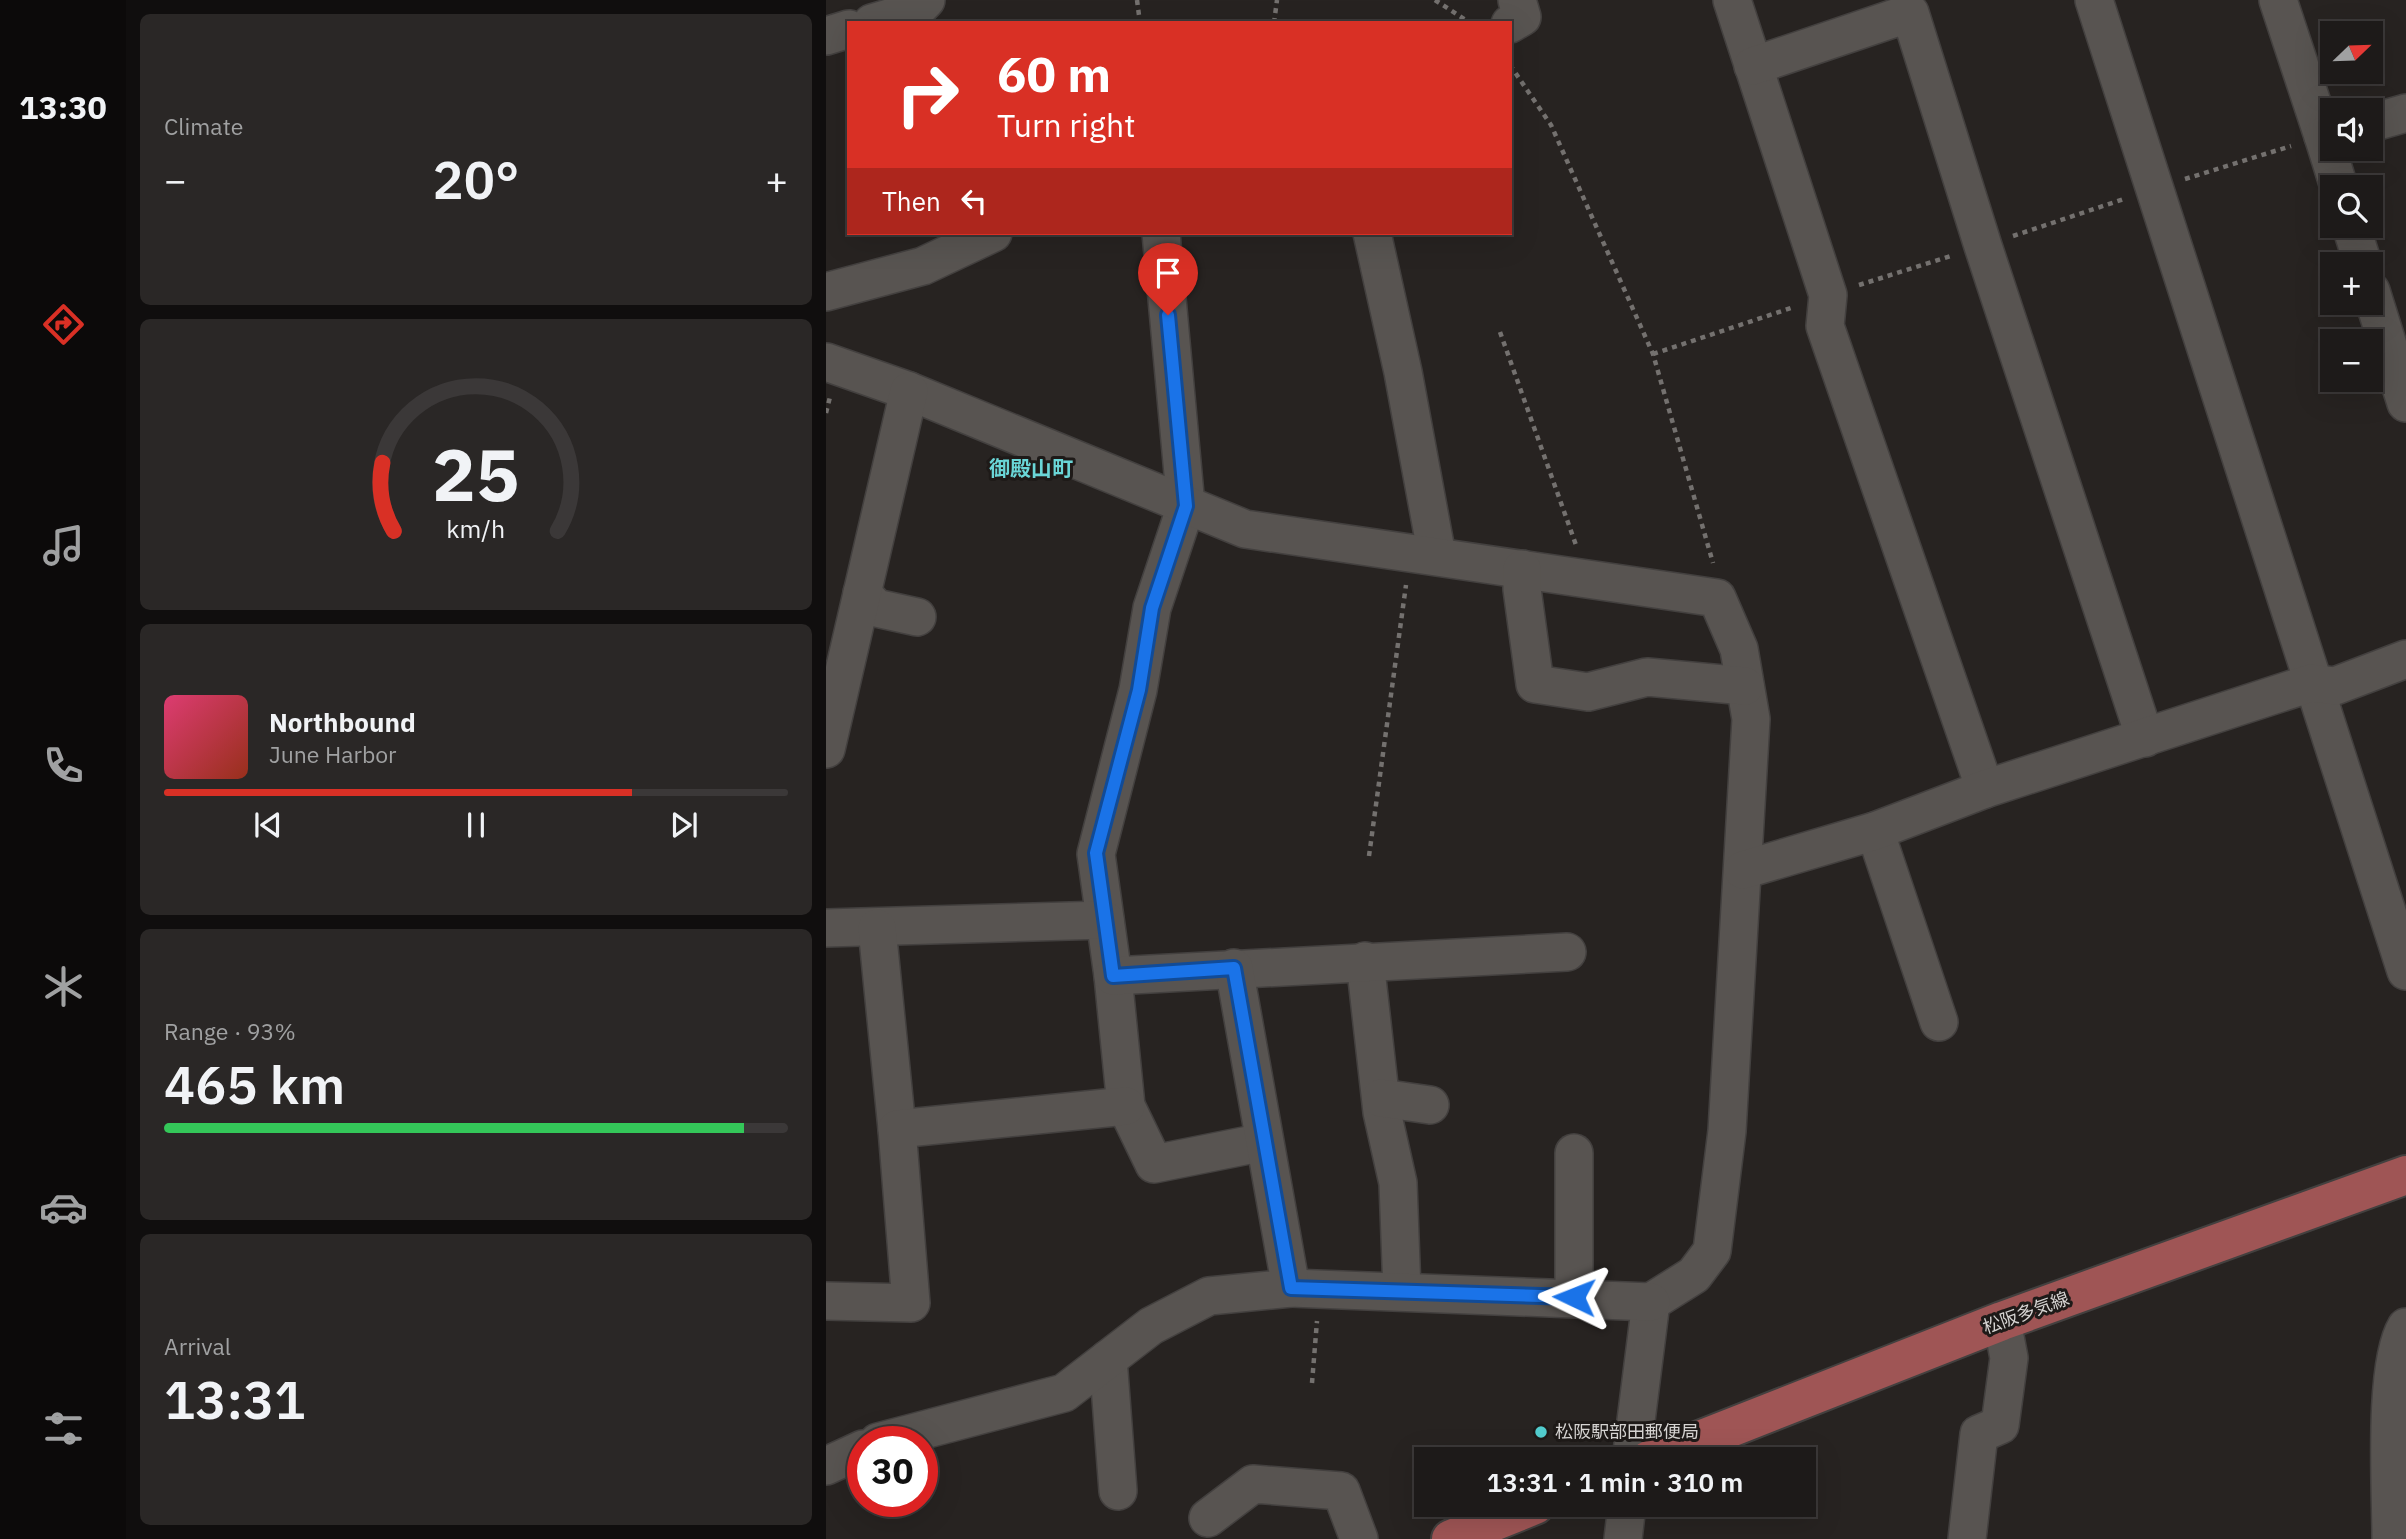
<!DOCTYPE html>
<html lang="en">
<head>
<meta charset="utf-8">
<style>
	body { margin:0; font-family:"IBM Plex Sans","Noto Sans JP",sans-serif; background:#2a2726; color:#f1f3f6; height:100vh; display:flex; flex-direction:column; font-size:26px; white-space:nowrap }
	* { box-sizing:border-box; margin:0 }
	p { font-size:23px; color:#a0a1a2 }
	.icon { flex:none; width:38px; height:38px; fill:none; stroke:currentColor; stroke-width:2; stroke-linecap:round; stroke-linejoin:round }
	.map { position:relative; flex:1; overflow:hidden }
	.side { display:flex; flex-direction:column; gap:14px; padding:14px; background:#100e0e; width:700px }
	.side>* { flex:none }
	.top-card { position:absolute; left:21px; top:21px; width:665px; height:214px; border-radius:0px; box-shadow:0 7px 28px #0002,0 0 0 2px #3b3838; background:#d93025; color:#fff; overflow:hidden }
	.needle { width:46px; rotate:67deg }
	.tools { position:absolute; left:1494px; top:21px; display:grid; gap:14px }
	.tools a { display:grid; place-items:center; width:63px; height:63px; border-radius:0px; background:#1d1a19; box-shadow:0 7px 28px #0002,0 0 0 2px #3b3838; font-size:35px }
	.speed { position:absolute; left:21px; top:1426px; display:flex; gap:14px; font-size:35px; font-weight:700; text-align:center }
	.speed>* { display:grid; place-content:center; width:91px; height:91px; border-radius:50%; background:#1d1a19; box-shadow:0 7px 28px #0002,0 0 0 2px #3b3838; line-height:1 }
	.speed .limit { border:10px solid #d22; background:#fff; color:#111 }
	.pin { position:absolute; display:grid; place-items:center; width:60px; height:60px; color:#fff; margin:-72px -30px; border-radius:50% 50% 50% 0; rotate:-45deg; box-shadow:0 0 7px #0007 }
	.pin .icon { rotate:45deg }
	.me { position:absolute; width:77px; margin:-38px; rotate:272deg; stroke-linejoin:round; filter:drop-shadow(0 0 5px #0008) }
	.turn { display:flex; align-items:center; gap:24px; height:147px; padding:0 35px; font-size:32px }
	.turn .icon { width:91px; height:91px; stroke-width:2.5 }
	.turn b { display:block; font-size:49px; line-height:60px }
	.then { display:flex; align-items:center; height:66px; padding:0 35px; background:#0003; gap:14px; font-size:26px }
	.big { font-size:52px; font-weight:600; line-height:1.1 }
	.side .widget { flex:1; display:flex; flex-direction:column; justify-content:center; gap:10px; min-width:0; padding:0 24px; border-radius:10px; background:#2a2726 }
	.side .dial { align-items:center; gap:0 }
	.dial svg { height:182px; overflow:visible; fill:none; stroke:#3b3838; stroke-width:7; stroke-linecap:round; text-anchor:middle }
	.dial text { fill:#f1f3f6; stroke:none }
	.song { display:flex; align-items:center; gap:21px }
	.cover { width:84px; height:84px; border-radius:10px; background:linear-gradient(135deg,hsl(340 70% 55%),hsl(10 70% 35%)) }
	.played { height:7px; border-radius:4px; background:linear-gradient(90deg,#d93025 75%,#3b3838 75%) }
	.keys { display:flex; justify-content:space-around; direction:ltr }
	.heat { display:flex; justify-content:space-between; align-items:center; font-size:38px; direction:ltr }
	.charge { height:10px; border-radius:5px; background:linear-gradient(90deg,#34c759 93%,#3b3838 0) }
	.trip { position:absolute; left:588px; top:1447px; width:402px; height:70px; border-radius:0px; background:#1d1a19; box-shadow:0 7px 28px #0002,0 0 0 2px #3b3838; font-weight:600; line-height:70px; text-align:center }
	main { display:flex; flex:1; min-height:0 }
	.dock { display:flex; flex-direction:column; width:126px; justify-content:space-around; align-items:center; background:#0c0a0a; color:#a0a1a2 }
	.dock .icon { width:49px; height:49px }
	.dock .current { color:#d93025 }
	.dock b { font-size:32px; color:#f1f3f6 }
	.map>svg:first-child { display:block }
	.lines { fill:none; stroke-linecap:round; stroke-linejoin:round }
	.minor-casing { stroke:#43403f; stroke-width:40 }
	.major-casing { stroke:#43403f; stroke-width:42 }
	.path { stroke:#74716f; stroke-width:4.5; stroke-dasharray:5 5; stroke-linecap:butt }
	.minor { stroke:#585451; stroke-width:37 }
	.major { stroke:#9f5555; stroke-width:38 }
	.route-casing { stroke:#114b97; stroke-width:18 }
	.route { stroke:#1a73e8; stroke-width:12 }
	.poi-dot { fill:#52cdce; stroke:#1e1a18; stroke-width:2.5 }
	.labels { text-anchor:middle; stroke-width:6; stroke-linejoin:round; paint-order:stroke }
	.street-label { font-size:18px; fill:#d6d4d2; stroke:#1e1a18 }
	.poi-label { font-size:18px; fill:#d6d4d2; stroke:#1e1a18; text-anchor:start }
	.quarter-label { font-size:21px; font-weight:bold; fill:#6ad6d7; stroke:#1e1a18 }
</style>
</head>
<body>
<main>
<nav class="dock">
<b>13:30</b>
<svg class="icon current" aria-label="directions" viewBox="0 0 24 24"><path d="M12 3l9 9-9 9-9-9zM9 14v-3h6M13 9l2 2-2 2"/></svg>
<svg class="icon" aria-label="music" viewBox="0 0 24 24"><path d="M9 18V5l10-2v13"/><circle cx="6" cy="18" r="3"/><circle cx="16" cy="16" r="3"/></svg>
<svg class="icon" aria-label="phone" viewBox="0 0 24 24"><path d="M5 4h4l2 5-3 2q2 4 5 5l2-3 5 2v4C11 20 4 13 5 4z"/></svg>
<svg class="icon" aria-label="climate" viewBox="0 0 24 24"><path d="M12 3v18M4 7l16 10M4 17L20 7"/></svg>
<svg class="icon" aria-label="car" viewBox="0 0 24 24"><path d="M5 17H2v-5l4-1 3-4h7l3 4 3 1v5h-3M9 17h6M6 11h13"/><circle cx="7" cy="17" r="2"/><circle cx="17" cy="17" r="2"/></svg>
<svg class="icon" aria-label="filters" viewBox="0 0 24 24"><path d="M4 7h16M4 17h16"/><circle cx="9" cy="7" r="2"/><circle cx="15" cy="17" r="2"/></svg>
</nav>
<section class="side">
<div class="widget"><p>Climate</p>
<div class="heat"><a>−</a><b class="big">20°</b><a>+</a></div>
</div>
<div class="widget dial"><svg viewBox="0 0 100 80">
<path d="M14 69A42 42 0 1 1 86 69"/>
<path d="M14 69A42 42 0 0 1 9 39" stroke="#d93025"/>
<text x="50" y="56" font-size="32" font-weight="700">25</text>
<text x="50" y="72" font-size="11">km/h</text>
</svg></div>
<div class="widget">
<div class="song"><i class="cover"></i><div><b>Northbound</b><p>June Harbor</p></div></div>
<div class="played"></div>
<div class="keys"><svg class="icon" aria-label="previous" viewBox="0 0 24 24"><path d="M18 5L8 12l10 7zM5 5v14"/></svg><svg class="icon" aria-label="pause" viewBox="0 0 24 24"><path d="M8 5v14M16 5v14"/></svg><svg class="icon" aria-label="next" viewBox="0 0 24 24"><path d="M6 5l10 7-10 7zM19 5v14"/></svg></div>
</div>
<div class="widget"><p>Range · 93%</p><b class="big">465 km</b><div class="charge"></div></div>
<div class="widget"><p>Arrival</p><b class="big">13:31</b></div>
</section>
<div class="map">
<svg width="1580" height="1539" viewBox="0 0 1580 1539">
	<rect width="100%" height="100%" fill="#272321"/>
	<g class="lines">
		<defs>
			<g id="minor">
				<polyline points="906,0 1002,295 999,326 1159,789"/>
				<polyline points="1268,0 1580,971"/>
				<polyline points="1452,0 1497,136"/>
				<polyline points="46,23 90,10 100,0"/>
				<polyline points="684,24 696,17 691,0"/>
				<polyline points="0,36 23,29"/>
				<polyline points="927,66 1084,13 1157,246 1319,738"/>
				<polyline points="1545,123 1580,113"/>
				<polyline points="1507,134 1497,136 1513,187"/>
				<polyline points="1525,226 1537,264"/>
				<polyline points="335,233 360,506 326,608 312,690 270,854 287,976 300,1106 328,1164 438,1142"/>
				<polyline points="546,233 577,372 611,556"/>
				<polyline points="1545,291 1580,403"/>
				<polyline points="0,292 97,266 167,233"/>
				<polyline points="0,362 83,391 419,529 891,598 913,649 925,719 901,1131 886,1251 868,1275 825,1302 805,1460"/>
				<polyline points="696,569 696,589 709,684 762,692 821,677 919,686"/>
				<polyline points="36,593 50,608 91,617"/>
				<polyline points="0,749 83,391"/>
				<polyline points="1049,831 1113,1022"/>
				<polyline points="917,870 1049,831 1159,789 1485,683 1509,686 1580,659"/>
				<polyline points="0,928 279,920"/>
				<polyline points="51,928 71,1129"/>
				<polyline points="539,961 556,1112 572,1183 576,1291"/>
				<polyline points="287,976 741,952"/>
				<polyline points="555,1098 604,1105"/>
				<polyline points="465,1288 825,1302"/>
				<polyline points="748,1297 748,1153"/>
				<polyline points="0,1301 85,1303 71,1129 300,1106"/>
				<polyline points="282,1359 292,1491"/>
				<polyline points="52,1442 238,1393 325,1326 383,1296 465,1288 408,968"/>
				<polyline points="0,1466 37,1449"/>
				<polyline points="382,1518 427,1484 515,1491 533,1539"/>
				<polyline points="797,1539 801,1505"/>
				<polyline points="1141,1539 1153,1434 1174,1425 1183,1358 1176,1321"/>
				<path d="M1565,1539C1565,1491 1557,1365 1580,1327"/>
			</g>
			<g id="major">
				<polyline points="823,1460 1176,1321 1580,1175"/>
				<polyline points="625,1539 709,1505"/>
			</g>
		</defs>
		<!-- minor casing -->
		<use href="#minor" class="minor-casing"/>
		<!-- major casing -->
		<use href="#major" class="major-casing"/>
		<!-- path -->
		<g class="path">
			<polyline points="311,0 314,23"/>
			<polyline points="609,0 644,23"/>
			<polyline points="448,23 451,0"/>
			<polyline points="684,65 725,125 827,354 887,563"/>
			<polyline points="1359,179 1465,146"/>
			<polyline points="1187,236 1298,199"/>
			<polyline points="1033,285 1125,256"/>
			<polyline points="674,332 750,545"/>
			<polyline points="827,354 968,307"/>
			<polyline points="0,413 4,397"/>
			<polyline points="543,856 580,585"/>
			<polyline points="486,1383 491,1321"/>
		</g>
		<!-- minor -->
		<use href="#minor" class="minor"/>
		<!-- major -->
		<use href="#major" class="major"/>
	</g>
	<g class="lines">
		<defs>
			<polyline id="route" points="342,315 360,506 326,608 313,690 270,853 287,976 408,968 465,1288 748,1297"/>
		</defs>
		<!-- route casing -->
		<use href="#route" class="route-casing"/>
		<!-- route -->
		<use href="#route" class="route"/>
	</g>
	<!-- markers -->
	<circle class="poi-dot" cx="715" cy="1432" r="7"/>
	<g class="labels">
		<!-- street labels -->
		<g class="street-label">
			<text transform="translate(1200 1313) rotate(-20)" y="6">松阪多気線</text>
		</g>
		<!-- poi labels -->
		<g class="poi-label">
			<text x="729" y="1438">松阪駅部田郵便局</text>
		</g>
		<!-- quarter labels -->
		<g class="quarter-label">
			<text x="205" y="476">御殿山町</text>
		</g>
	</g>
</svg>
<div class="tools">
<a><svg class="needle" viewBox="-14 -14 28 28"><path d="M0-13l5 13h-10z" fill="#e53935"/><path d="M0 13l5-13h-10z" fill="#a0a1a2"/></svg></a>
<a><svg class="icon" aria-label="sound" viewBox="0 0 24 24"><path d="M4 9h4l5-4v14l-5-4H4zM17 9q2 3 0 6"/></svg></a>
<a><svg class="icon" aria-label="search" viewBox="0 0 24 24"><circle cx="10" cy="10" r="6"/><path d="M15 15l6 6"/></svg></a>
<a>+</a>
<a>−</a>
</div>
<div class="speed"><div class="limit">30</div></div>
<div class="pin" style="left:342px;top:315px;background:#d93025"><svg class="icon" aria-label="arrive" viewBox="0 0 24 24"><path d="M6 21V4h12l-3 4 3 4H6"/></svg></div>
<svg class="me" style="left:748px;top:1297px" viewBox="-20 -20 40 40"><path d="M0-17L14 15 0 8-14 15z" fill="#1a73e8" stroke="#fff" stroke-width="4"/></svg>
<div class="trip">13:31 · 1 min · 310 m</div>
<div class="top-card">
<div class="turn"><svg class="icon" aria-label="right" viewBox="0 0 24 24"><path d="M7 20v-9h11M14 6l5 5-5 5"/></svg><div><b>60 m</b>Turn right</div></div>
<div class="then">Then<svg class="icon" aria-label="left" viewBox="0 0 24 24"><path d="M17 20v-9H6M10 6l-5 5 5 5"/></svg></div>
</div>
</div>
</main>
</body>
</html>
